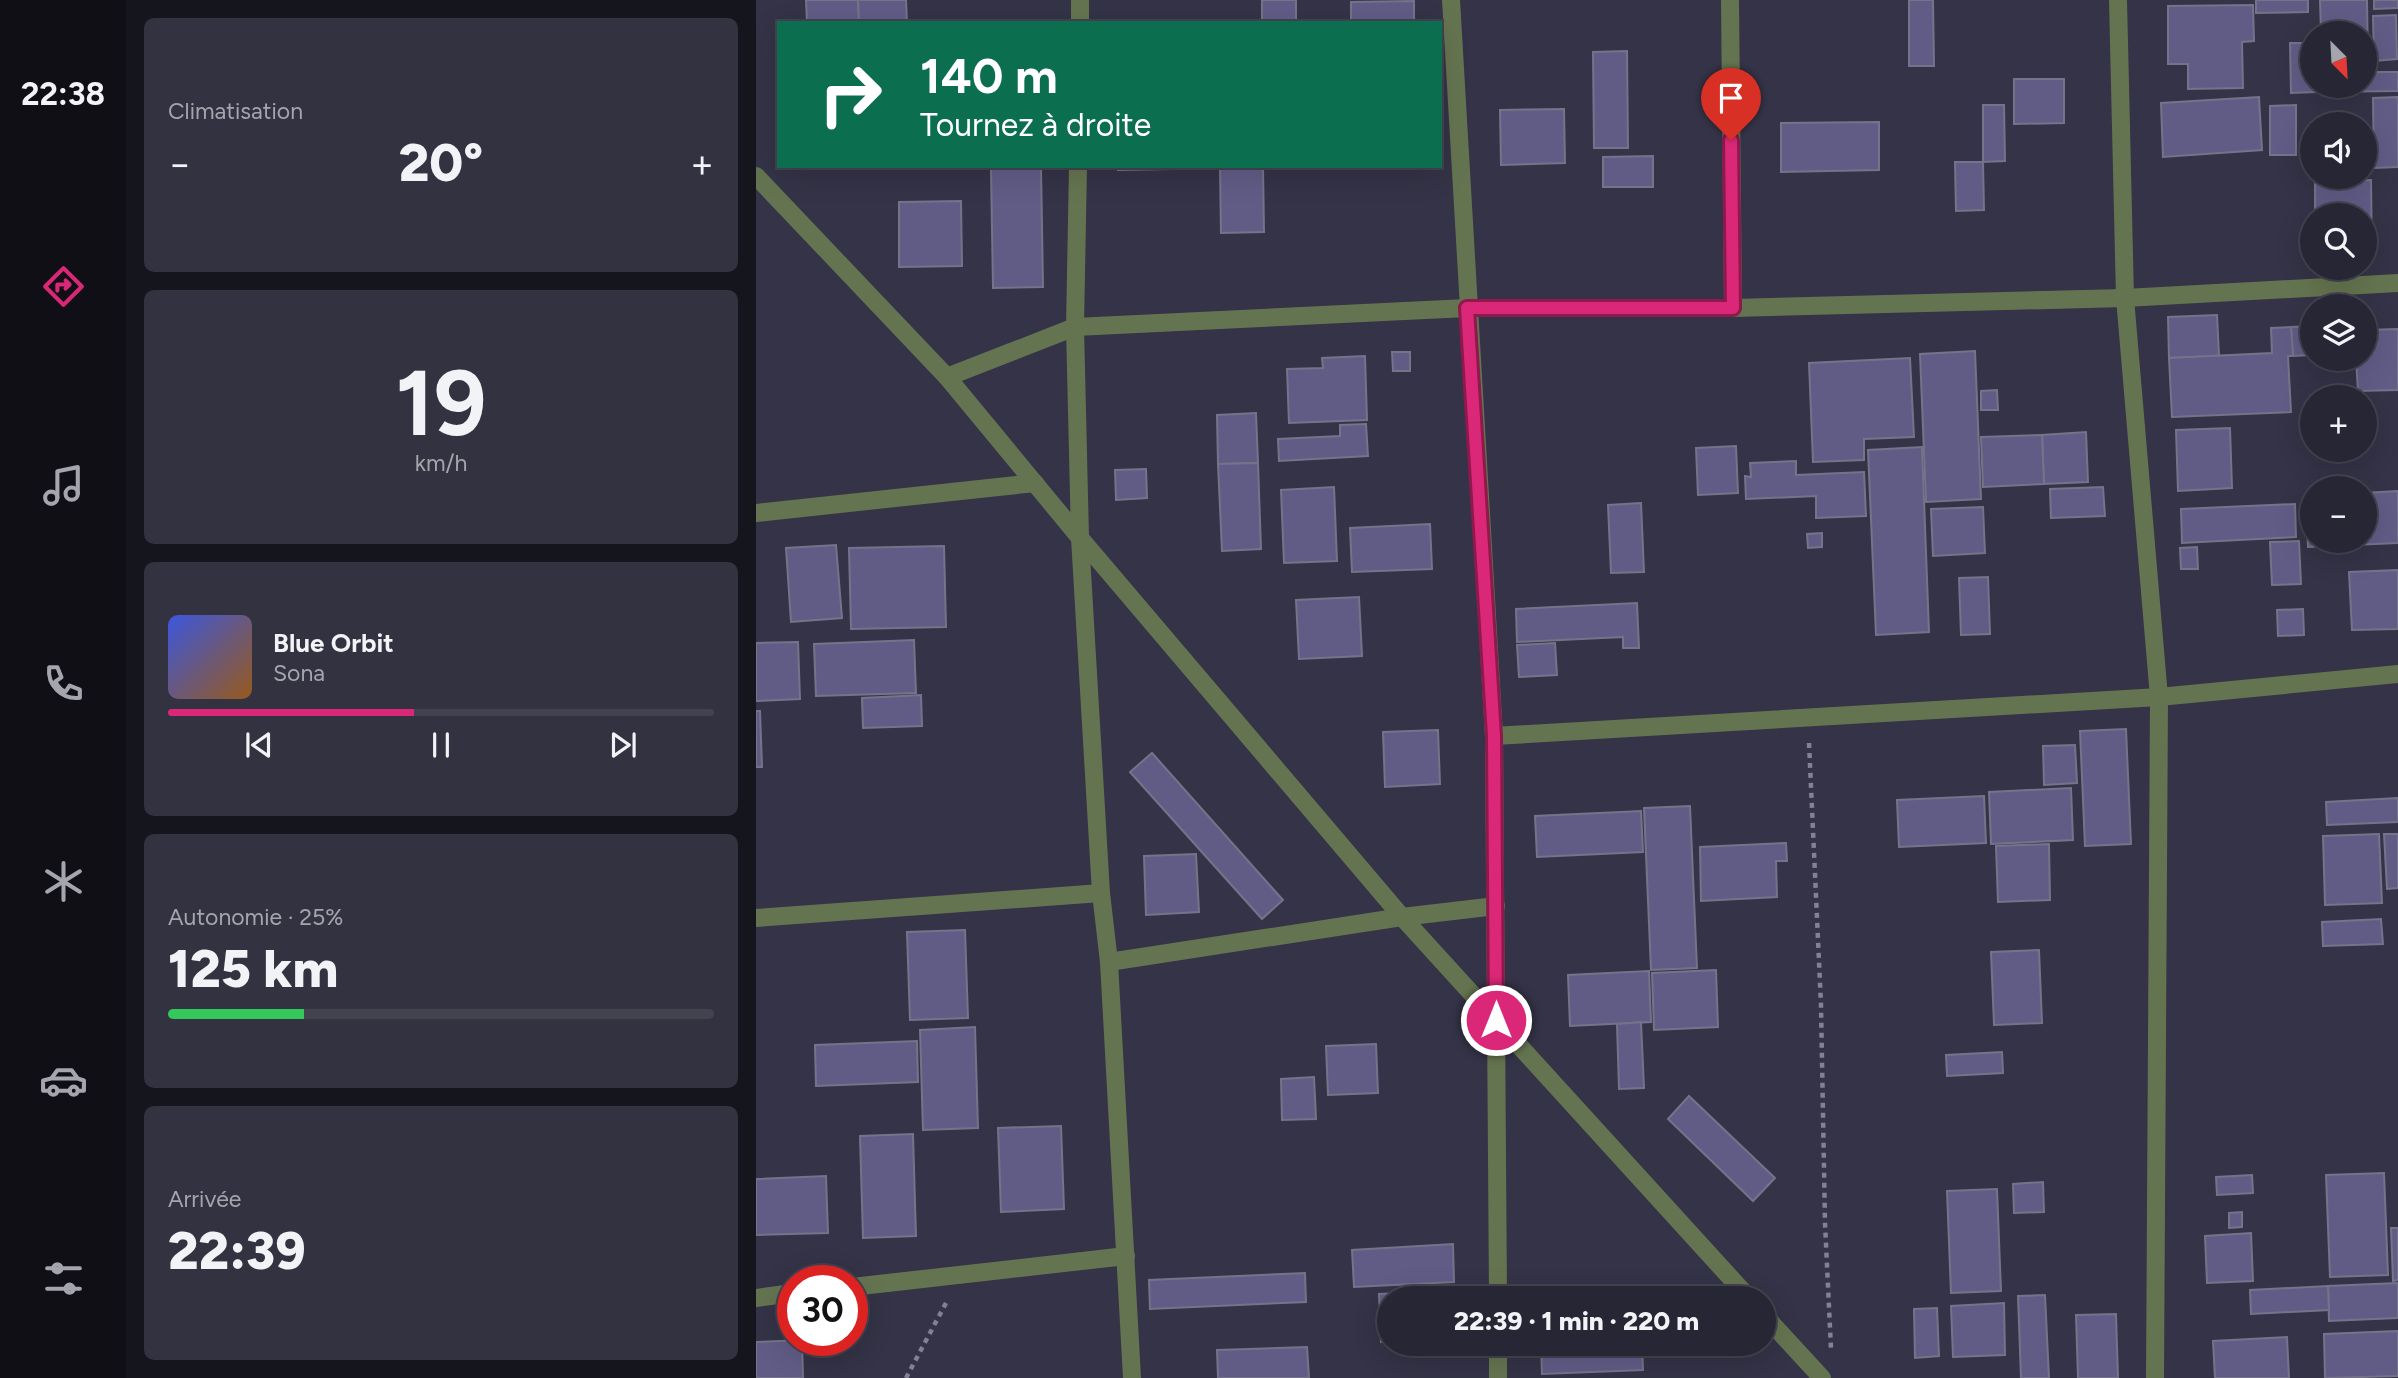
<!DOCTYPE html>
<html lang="fr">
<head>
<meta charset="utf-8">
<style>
	body { margin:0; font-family:Figtree,sans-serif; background:#333241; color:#f1f3f6; height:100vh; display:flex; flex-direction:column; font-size:26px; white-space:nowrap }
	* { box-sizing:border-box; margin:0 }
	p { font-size:23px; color:#a4a5ad }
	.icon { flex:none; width:38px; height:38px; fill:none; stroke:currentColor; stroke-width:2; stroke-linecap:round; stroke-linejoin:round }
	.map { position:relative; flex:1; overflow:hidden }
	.sheet { display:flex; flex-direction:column; gap:18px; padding:18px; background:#15151d; width:630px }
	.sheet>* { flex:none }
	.hud { position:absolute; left:21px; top:21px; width:665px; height:147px; border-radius:0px; box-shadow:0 7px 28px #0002,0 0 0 2px #434350; background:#0b6e4f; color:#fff; overflow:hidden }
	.needle { width:46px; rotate:156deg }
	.controls { position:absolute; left:1544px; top:21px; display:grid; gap:14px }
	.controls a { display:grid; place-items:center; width:77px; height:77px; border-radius:50%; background:#272635; box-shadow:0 7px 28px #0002,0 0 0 2px #434350; font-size:35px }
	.speed { position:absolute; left:21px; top:1265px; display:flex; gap:14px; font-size:35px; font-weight:700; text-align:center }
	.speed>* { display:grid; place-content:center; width:91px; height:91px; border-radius:50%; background:#272635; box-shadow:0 7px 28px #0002,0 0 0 2px #434350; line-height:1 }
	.speed .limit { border:10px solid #d22; background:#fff; color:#111 }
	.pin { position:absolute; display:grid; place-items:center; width:60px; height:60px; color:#fff; margin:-72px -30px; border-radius:50% 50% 50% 0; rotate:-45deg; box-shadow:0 0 7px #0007 }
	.pin .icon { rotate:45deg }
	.me { position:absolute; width:77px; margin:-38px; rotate:0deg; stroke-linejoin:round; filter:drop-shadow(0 0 5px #0008) }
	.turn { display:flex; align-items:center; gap:24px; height:147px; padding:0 28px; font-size:32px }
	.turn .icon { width:91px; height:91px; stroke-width:2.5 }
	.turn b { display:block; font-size:49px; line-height:60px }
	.big { font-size:52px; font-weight:800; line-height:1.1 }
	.sheet .tile { flex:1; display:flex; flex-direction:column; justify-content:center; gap:10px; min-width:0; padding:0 24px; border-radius:10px; background:#333241 }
	.sheet .dial { align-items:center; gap:0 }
	.dial b { font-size:91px; line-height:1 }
	.song { display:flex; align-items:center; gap:21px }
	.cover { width:84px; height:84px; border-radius:10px; background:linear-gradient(135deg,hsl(230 70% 55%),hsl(30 70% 35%)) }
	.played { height:7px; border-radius:4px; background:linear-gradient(90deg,#db2777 45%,#434350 45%) }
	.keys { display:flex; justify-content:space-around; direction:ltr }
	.heat { display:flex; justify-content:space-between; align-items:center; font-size:38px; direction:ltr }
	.charge { height:10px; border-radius:5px; background:linear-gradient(90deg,#34c759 25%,#434350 0) }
	.trip { position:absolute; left:621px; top:1286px; width:399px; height:70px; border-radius:35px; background:#272635; box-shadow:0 7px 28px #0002,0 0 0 2px #434350; font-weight:800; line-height:70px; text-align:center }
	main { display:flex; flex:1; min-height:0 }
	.menu { display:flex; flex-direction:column; width:126px; justify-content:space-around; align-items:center; background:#100f15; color:#a4a5ad }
	.menu .icon { width:49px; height:49px }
	.menu .active { color:#db2777 }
	.menu b { font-size:32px; color:#f1f3f6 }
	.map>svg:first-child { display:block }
	.building { fill:#605c86; stroke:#75738a; stroke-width:2 }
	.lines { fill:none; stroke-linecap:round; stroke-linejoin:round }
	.path { stroke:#838293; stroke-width:4.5; stroke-dasharray:5 5; stroke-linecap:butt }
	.minor { stroke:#657450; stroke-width:18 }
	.route-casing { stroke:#8e194d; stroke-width:18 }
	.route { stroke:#db2777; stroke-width:12 }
</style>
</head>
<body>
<main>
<nav class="menu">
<b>22:38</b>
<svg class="icon active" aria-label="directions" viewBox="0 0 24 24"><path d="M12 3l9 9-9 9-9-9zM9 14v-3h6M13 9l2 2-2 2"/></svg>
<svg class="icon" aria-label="music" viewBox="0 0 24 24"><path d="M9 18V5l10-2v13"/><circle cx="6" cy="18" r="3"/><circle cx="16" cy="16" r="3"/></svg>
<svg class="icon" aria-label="phone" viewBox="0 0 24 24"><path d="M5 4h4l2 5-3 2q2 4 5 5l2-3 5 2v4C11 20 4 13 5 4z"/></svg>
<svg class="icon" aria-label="climate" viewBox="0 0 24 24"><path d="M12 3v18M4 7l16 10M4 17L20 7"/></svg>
<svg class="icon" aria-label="car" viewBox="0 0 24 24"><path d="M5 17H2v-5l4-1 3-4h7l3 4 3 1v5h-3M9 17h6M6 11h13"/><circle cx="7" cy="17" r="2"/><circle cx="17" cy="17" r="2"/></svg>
<svg class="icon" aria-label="filters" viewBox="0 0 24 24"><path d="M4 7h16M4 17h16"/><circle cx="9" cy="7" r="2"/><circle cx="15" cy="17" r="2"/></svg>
</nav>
<section class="sheet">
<div class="tile"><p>Climatisation</p>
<div class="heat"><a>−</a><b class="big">20°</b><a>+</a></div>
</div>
<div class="tile dial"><b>19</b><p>km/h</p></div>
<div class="tile">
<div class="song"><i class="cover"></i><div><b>Blue Orbit</b><p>Sona</p></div></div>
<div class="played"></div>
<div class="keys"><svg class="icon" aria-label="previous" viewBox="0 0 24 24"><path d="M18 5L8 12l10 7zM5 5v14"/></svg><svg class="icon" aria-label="pause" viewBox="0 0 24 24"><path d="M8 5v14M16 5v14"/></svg><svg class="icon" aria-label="next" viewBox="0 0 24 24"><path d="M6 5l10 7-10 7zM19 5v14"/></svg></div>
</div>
<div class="tile"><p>Autonomie · 25%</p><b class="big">125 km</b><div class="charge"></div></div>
<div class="tile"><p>Arrivée</p><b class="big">22:39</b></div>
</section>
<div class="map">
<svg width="1642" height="1378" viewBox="0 0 1642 1378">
	<rect width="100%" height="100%" fill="#343347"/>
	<!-- building -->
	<g class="building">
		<polygon points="50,0 102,0 103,23 51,23"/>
		<polygon points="102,0 150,0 151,23 103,23"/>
		<rect x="506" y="0" width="34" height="23"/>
		<polygon points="1153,0 1177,0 1178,66 1153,66"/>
		<polygon points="1500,0 1552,0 1552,12 1500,13"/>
		<polygon points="1564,0 1611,0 1612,61 1608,61 1608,33 1565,33"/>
		<polygon points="1618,0 1642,0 1642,8 1618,9"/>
		<polygon points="658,1 658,23 595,23 595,2"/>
		<polygon points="1497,5 1498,41 1486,42 1487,88 1432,89 1432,64 1412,64 1412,6"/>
		<polygon points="1640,15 1641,59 1618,61 1617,16"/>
		<polygon points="1534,43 1556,43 1556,86 1560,86 1560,92 1535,93"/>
		<polygon points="871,51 872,148 838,148 837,52"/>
		<polygon points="1608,72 1642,72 1642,91 1565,92 1565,86 1608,86"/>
		<polygon points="1258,79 1308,79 1308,123 1258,124"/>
		<polygon points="1503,97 1506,150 1407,157 1405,103"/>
		<polygon points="1642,97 1642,167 1618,168 1617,98"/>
		<polygon points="1227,105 1248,105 1249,161 1227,162"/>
		<polygon points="1540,105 1540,155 1514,155 1514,106"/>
		<polygon points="808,109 809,163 745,165 744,110"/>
		<polygon points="1123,122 1123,170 1025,172 1025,123"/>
		<polygon points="897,156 897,187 847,187 847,157"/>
		<polygon points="1199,162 1227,162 1228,210 1200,211"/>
		<polygon points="362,166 416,166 416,169 362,170"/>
		<polygon points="464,166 507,166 508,232 465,233"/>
		<polygon points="285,168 287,287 237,288 235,169"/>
		<polygon points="1615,180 1616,255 1608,256 1608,215 1559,215 1559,182"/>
		<polygon points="205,201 206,266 143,267 143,202"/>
		<polygon points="1461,315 1463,356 1413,358 1412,317"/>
		<polygon points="1556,326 1556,355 1537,356 1535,327"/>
		<polygon points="1535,327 1537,356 1532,356 1535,412 1416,417 1413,358 1516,353 1515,328"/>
		<polygon points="1642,329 1642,390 1602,391 1600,359 1608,359 1608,330"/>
		<polygon points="1219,351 1225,499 1170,502 1164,354"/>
		<polygon points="636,352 654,352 654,371 637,371"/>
		<polygon points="609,356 611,420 533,423 531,369 567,368 566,358"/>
		<polygon points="1154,358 1158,437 1108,439 1108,460 1057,462 1053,363"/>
		<polygon points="1241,390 1242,410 1225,410 1225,391"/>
		<polygon points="500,413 502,463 462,464 461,415"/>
		<polygon points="610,424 612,456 523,461 522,439 584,436 584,425"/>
		<polygon points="1474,428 1476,488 1422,491 1420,430"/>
		<polygon points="1330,432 1332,482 1288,484 1286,435"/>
		<polygon points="1286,435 1288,484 1227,487 1225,437"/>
		<polygon points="980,446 982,493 942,495 940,448"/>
		<polygon points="1166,447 1173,632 1120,635 1112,450"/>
		<polygon points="1040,461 1040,475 1108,472 1110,516 1060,518 1060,496 990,499 989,476 995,477 994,463"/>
		<polygon points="502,463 505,549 466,551 462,464"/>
		<polygon points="390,469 391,498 360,500 359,470"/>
		<polygon points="578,487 581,561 528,563 525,490"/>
		<polygon points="1347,487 1349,516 1295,518 1294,489"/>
		<polygon points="1642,491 1642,543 1552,547 1550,495 1556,495 1556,541 1608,541 1608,493"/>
		<polygon points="885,503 888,572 855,573 852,505"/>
		<polygon points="1539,504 1540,537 1426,543 1425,509"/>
		<polygon points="1227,507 1229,553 1177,556 1175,509"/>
		<polygon points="674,524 676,569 596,572 594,528"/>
		<polygon points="1066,533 1066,547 1052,548 1051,534"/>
		<polygon points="1543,541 1545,584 1516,585 1514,542"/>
		<polygon points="80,545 86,618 35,622 30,548"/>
		<polygon points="188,546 190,627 95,629 93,548"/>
		<polygon points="1441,547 1442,569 1425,569 1424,548"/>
		<polygon points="1642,570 1642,629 1596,630 1593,572"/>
		<polygon points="1232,577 1234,634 1205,635 1203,578"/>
		<polygon points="603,597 606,656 543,659 540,600"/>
		<polygon points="881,603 883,648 867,648 867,637 761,642 760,609"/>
		<polygon points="1547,609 1548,635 1522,636 1521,610"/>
		<polygon points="158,640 160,693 60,696 58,644"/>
		<polygon points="42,642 44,699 0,701 0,643"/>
		<polygon points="799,643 801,675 763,677 761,645"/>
		<polygon points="165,695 166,726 107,728 106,698"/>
		<polygon points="0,711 4,711 6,767 0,767"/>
		<polygon points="1370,729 1375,844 1329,846 1324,731"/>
		<polygon points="682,730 684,784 629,787 627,732"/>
		<polygon points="1319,745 1321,783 1288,785 1287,746"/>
		<polygon points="396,753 527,900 506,919 374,772"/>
		<polygon points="1315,788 1317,840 1235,844 1233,792"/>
		<polygon points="1228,796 1230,843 1143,847 1141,800"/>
		<polygon points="1642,798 1642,822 1571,825 1570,802"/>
		<polygon points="934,806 941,968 895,970 888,808"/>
		<polygon points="885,811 887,852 781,857 779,816"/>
		<polygon points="1623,834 1626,903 1569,905 1567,836"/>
		<polygon points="1628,834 1642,834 1642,888 1631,889"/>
		<polygon points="1030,843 1031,861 1020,861 1021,897 945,901 944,847"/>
		<polygon points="1293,844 1294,900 1242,902 1240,846"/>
		<polygon points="440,854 443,912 390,915 388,856"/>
		<polygon points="1625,919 1627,944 1567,946 1566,922"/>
		<polygon points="209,930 212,1018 154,1020 151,932"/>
		<polygon points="1283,950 1286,1023 1238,1025 1235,952"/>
		<polygon points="960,970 962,1027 898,1030 896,973"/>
		<polygon points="893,971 895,1022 814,1026 812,975"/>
		<polygon points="885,1022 888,1088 863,1089 861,1024"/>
		<polygon points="219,1027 222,1128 167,1130 164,1030"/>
		<polygon points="161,1041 162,1082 60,1086 59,1045"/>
		<polygon points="620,1044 622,1093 572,1095 570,1046"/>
		<polygon points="1246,1052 1247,1073 1191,1076 1190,1055"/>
		<polygon points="558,1077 560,1119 526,1120 525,1079"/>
		<polygon points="933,1096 1019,1178 997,1201 912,1119"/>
		<polygon points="305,1126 308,1209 245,1212 242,1128"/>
		<polygon points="157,1134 160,1236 107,1238 104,1136"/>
		<polygon points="1628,1173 1632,1275 1574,1277 1570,1175"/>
		<polygon points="1496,1175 1497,1193 1461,1195 1460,1177"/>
		<polygon points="70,1176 72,1233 0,1235 0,1179"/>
		<polygon points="1287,1182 1288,1212 1258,1213 1257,1184"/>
		<polygon points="1241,1189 1245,1291 1195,1293 1191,1191"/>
		<polygon points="1486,1212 1486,1227 1473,1228 1473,1213"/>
		<polygon points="1635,1228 1642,1228 1642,1280 1637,1281"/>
		<polygon points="1495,1233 1497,1281 1451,1283 1449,1236"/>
		<polygon points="697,1244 698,1282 598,1287 596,1250"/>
		<polygon points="549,1273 550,1302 394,1309 393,1280"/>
		<polygon points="1642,1283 1642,1318 1573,1321 1572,1286"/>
		<polygon points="1572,1286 1573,1310 1495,1314 1494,1290"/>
		<polygon points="700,1291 700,1298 634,1298 634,1342 625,1342 623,1294"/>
		<polygon points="1289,1295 1293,1378 1265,1378 1262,1296"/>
		<polygon points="1248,1303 1249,1355 1197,1357 1195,1306"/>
		<polygon points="1181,1308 1183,1356 1159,1358 1158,1309"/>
		<polygon points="1360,1314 1362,1378 1322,1378 1320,1315"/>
		<polygon points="1642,1331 1642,1376 1569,1378 1568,1334"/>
		<polygon points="1531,1337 1533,1378 1459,1378 1457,1341"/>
		<polygon points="46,1340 47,1378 0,1378 0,1342"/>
		<polygon points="785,1344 886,1344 887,1370 786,1374"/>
		<polygon points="551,1347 553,1378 462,1378 461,1350"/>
	</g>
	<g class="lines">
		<!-- path -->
		<g class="path">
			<polyline points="1053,743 1065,1005 1069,1223 1075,1349"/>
			<polyline points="150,1378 190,1303"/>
		</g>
		<!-- minor -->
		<g class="minor">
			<polyline points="695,0 738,736 742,1298"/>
			<polyline points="974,0 977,308"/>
			<polyline points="1362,0 1369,298 1403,697 1399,1378"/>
			<polyline points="324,23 324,0"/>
			<polyline points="322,166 319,327 324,538 345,893 353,962 376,1378"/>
			<polyline points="0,176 191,377 324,538 646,917 993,1298"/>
			<polyline points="191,377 319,327 711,308 977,308 1369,298 1642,283"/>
			<polyline points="0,513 279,483"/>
			<polyline points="738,736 1403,697 1642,674"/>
			<polyline points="0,918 345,893"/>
			<polyline points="353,962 646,917 740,906"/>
			<polyline points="96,1287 370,1256"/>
			<polyline points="0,1298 37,1293"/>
			<polyline points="1008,1315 1066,1378"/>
			<polyline points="742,1344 742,1378"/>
		</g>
	</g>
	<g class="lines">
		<defs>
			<polyline id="route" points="740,1020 738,736 711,308 977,308 975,140"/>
		</defs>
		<!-- route casing -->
		<use href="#route" class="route-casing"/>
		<!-- route -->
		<use href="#route" class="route"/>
	</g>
</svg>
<div class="controls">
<a><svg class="needle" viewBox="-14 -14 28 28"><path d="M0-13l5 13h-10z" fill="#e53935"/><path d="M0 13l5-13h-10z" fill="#a4a5ad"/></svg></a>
<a><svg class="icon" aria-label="sound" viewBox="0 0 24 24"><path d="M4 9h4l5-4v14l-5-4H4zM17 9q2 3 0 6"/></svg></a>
<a><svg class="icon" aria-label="search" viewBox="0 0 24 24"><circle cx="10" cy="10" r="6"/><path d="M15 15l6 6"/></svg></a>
<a><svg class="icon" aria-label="layers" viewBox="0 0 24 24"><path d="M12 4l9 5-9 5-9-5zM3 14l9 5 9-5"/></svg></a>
<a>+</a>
<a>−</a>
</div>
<div class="speed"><div class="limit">30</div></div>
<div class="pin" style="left:975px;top:140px;background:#d93025"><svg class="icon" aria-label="arrive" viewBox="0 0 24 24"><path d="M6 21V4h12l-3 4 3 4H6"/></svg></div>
<svg class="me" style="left:740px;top:1020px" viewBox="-20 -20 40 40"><circle r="17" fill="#db2777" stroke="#fff" stroke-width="3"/><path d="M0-11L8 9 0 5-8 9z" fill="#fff"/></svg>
<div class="trip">22:39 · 1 min · 220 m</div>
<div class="hud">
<div class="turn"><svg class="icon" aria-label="right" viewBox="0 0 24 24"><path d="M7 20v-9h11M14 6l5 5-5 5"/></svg><div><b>140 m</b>Tournez à droite</div></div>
</div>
</div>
</main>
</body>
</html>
